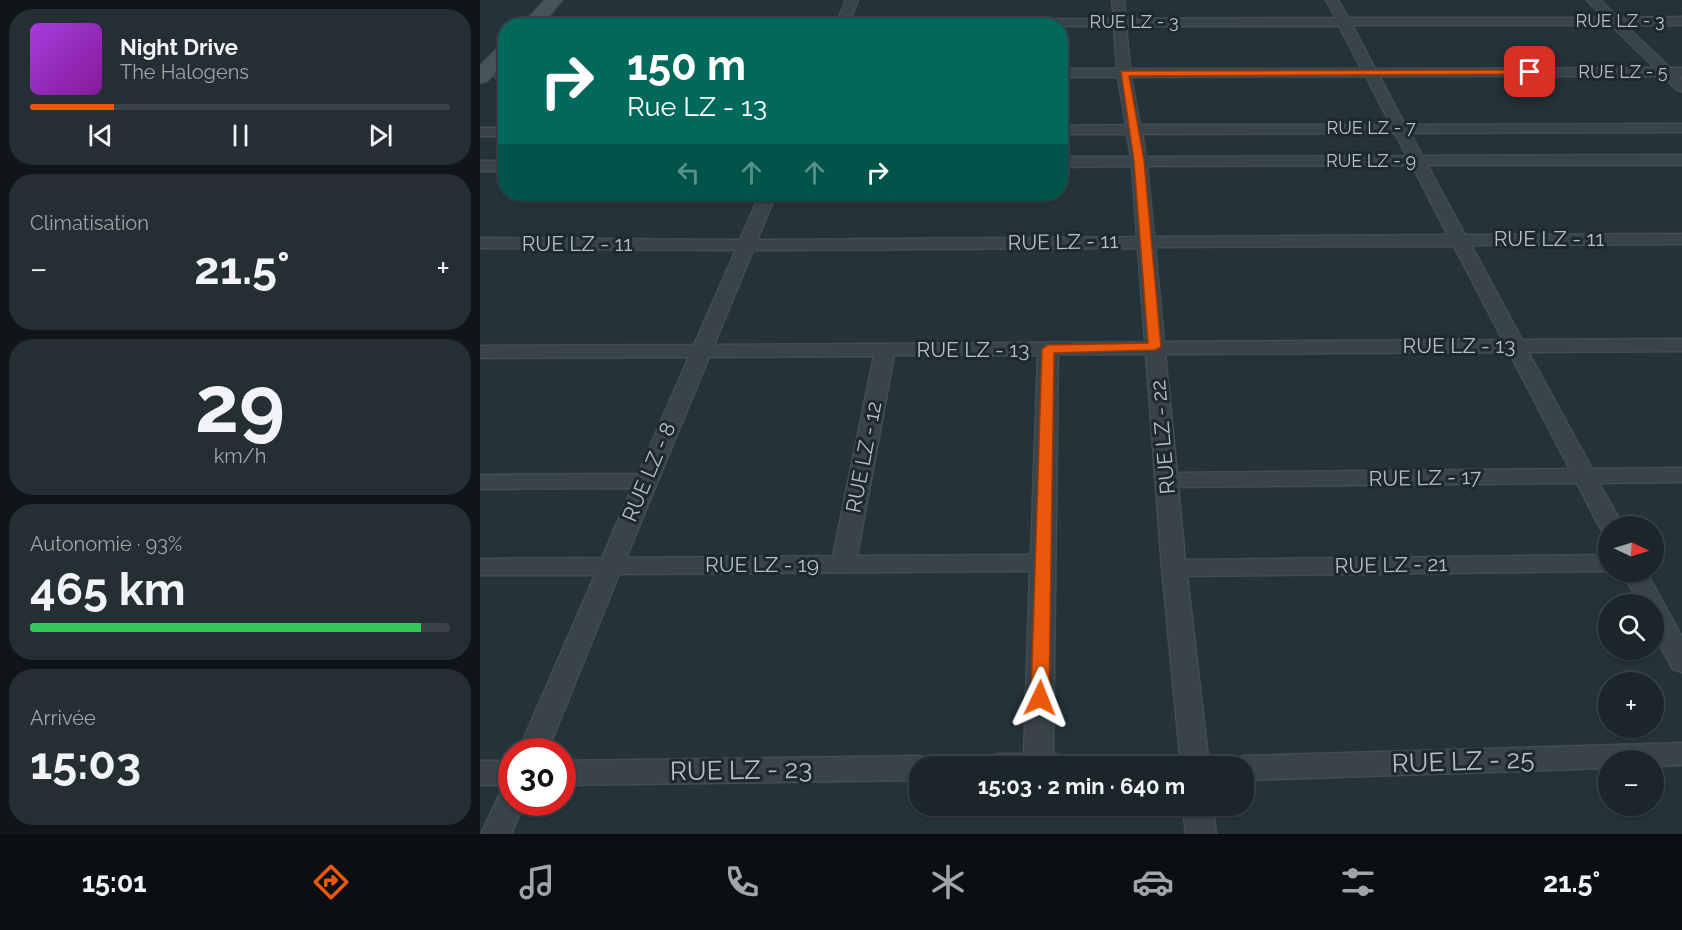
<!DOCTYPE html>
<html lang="fr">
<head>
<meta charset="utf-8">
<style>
	body { margin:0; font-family:Raleway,sans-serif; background:#242e33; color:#f1f3f6; height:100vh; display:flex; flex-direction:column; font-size:22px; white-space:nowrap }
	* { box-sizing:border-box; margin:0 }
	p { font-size:20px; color:#a0a5a9 }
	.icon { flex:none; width:33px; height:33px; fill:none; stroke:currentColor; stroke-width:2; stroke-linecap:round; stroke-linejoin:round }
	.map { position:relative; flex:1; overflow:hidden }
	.sheet { display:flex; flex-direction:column; gap:9px; padding:9px; background:#0f1518; width:480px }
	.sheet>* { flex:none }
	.top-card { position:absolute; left:18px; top:18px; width:570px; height:183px; border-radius:24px; box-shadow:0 2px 4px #0004,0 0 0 2px #394347; background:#00695c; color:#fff; overflow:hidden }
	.needle { width:39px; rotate:94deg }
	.controls { position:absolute; left:1118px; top:516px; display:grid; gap:12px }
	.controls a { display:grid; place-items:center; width:66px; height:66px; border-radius:50%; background:#1b262b; box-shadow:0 2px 4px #0004,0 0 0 2px #394347; font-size:30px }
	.speed { position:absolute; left:18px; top:738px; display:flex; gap:12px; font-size:30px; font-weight:700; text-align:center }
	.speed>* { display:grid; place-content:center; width:78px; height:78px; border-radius:50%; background:#1b262b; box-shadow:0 2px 4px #0004,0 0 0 2px #394347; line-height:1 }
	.speed .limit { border:9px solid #d22; background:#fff; color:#111 }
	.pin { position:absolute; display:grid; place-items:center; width:51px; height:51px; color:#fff; margin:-26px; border-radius:12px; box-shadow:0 3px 9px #0006 }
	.me { position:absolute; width:66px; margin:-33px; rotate:2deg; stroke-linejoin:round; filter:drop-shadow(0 0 4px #0008) }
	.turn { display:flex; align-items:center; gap:21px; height:126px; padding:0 30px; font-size:27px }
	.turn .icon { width:78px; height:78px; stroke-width:2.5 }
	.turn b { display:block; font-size:42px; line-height:51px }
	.lanes { display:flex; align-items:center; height:57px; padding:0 30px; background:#0003; justify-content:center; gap:30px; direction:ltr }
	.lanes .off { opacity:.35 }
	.big { font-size:45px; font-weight:700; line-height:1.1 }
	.sheet .card { flex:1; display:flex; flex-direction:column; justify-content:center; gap:9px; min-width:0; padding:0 21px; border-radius:24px; background:#242e33 }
	.sheet .dial { align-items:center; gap:0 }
	.dial b { font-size:78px; line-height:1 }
	.song { display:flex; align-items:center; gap:18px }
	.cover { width:72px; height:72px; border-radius:9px; background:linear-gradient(135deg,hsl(280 70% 55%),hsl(290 70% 35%)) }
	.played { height:6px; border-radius:3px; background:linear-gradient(90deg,#ea580c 20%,#394347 20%) }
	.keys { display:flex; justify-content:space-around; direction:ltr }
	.heat { display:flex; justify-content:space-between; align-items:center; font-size:33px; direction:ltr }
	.charge { height:9px; border-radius:4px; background:linear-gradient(90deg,#34c759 93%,#394347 0) }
	.trip { position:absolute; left:429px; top:756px; width:345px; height:60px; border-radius:24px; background:#1b262b; box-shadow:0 2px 4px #0004,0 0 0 2px #394347; font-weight:700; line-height:60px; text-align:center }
	.dock { display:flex; height:96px; justify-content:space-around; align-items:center; background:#0b0f11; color:#a0a5a9 }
	.dock .icon { width:42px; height:42px }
	.dock .current { color:#ea580c }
	.dock b { font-size:27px; color:#f1f3f6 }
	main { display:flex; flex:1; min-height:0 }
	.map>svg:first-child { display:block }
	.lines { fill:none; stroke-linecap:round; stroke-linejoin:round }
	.street-casing { stroke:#414d52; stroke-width:3 }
	.secondary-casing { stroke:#414d52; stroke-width:3 }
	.street { fill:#384449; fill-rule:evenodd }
	.secondary { fill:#46545c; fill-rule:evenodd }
	.route { fill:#ea580c; stroke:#983908; stroke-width:1.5 }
	.labels { text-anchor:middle; stroke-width:6; stroke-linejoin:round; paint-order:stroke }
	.far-street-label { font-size:18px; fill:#b3bfc5; stroke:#1d292e }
	.street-label { font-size:21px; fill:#b3bfc5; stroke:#1d292e }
	.near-street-label { font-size:26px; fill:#b3bfc5; stroke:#1d292e }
</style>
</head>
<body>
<main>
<section class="sheet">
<div class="card">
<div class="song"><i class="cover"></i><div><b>Night Drive</b><p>The Halogens</p></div></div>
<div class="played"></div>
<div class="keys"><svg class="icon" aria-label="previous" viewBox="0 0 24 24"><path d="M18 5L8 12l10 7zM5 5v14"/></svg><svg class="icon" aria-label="pause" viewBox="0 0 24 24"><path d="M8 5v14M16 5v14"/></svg><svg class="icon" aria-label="next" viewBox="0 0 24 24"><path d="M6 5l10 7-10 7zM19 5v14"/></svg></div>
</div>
<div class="card"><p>Climatisation</p>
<div class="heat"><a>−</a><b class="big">21.5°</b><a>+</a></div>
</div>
<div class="card dial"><b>29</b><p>km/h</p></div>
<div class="card"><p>Autonomie · 93%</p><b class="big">465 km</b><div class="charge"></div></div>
<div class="card"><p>Arrivée</p><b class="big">15:03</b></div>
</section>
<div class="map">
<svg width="1202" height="834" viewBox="0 0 1202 834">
	<rect width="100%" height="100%" fill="#243239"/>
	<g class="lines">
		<defs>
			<g id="street">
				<path d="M366,0H378L370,20L634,19L632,0H644L646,19L856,18L846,0H858L868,18H1124L1107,0H1120L1138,18L1202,17V25H1145L1190,68H1202V76H1198L1202,80V91L1197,90L1183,76H899L925,125L1202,124V132L930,133L942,156L1202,155V165H947L985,235L1202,234V244L991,245L1042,340L1202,339V351L1048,352L1112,469L1202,468V482L1119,483L1143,526H1128V533L1123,531L1119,526L1097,483L698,487L705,560L1128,555V571L707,576L729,766H701L682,568L666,354H578L573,754L592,758L596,766H504L508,758L518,754H544L550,571L139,574L67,752H38L115,575H0V559L122,558L152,488L0,489V475L158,474L209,357L0,358V346L214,345L256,250L0,248V238L260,240L280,194H296L277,240L657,237L652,166L580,167V157H651L647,134H580V126L646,125L638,77H580V69H637L634,26L64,24L70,20H358ZM872,25H1131L1175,68L895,69ZM646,26H859L882,69H650ZM886,76L911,125H660L651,77ZM915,133L927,156L666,157L662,134ZM932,165L968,235L674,237L667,166ZM974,246L1023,340L684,342L675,247ZM658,248L665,342L234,345L273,250ZM1029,352L1090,469L697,473L685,354ZM414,355H558L551,555L377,556ZM394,356L353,556L146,558L229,357Z"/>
				<polygon points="21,71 26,71 26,79 16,78 14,75"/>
				<rect x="0" y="128" width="26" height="8"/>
				<rect x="0" y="161" width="26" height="10"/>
				<polygon points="1142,572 1166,572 1202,637 1202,672 1193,669 1173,632 1173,604 1160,604"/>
				<polygon points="1202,743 1202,765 1173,766 1173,760 1128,760 1128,768 764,780 764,766 750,766 754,760 764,756"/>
				<polygon points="440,756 450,760 454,766 440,766 440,780 82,785 82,761"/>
				<rect x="0" y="761" width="32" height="24"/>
				<polygon points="32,787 32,802 45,802 31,834 1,834 22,790"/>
				<polygon points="703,806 733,806 736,834 706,834"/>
			</g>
			<g id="secondary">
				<polygon points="65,0 82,0 60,26 42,26"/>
				<polygon points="26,45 26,61 7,81 0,83 0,66 20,46"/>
			</g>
		</defs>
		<!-- street casing -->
		<use href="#street" class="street-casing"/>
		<!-- secondary casing -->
		<use href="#secondary" class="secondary-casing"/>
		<!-- street -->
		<use href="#street" class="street"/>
		<!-- secondary -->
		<use href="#secondary" class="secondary"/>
	</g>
	<!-- route -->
	<polygon class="route" points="1050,70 1054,72 1053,74 649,76 664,161 681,347 675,350 574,353 569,698 566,703 560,705 554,703 551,698 562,349 568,345 668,343 654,161 641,71"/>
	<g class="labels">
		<!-- far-street labels -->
		<g class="far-street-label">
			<text x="1140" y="27">RUE LZ - 3</text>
			<text x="654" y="28">RUE LZ - 3</text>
			<text x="1143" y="78">RUE LZ - 5</text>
			<text x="891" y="134">RUE LZ - 7</text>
			<text x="891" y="167">RUE LZ - 9</text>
		</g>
		<!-- street labels -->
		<g class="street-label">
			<text x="1069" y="246">RUE LZ - 11</text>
			<text transform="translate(583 242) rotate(-1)" y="7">RUE LZ - 11</text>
			<text x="97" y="251">RUE LZ - 11</text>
			<text x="979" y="353">RUE LZ - 13</text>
			<text x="493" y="357">RUE LZ - 13</text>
			<text transform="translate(683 437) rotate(-95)" y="7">RUE LZ - 22</text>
			<text transform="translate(384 457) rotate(-79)" y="7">RUE LZ - 12</text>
			<text transform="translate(169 472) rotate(-67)" y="7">RUE LZ - 8</text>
			<text transform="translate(945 478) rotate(-1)" y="7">RUE LZ - 17</text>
			<text x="282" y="572">RUE LZ - 19</text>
			<text transform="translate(911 565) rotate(-1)" y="7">RUE LZ - 21</text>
		</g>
		<!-- near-street labels -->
		<g class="near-street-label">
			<text transform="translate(983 761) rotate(-2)" y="9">RUE LZ - 25</text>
			<text transform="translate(261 770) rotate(-1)" y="9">RUE LZ - 23</text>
		</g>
	</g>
</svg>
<div class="controls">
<a><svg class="needle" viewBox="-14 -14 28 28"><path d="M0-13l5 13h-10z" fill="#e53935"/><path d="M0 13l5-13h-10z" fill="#a0a5a9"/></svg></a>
<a><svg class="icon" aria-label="search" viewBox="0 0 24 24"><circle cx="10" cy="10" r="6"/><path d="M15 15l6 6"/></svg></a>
<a>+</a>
<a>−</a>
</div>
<div class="speed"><div class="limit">30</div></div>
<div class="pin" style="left:1050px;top:72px;background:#d93025"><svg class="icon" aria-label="arrive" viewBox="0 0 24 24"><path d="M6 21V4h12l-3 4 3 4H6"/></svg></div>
<svg class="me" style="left:560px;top:698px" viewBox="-20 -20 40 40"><path d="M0-17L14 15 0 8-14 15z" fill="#ea580c" stroke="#fff" stroke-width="4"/></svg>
<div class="trip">15:03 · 2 min · 640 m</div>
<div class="top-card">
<div class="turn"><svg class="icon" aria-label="right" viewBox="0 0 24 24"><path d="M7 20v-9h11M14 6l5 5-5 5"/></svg><div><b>150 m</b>Rue LZ - 13</div></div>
<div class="lanes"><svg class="icon off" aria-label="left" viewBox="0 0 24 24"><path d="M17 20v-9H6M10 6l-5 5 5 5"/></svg><svg class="icon off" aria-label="ahead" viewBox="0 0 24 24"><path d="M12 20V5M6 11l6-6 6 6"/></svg><svg class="icon off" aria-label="ahead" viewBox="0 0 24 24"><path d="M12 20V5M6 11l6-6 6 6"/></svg><svg class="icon" aria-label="right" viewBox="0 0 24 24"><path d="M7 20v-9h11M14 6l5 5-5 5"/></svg></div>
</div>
</div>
</main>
<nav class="dock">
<b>15:01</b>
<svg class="icon current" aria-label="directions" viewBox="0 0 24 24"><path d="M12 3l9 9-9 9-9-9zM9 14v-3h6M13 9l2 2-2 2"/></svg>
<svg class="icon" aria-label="music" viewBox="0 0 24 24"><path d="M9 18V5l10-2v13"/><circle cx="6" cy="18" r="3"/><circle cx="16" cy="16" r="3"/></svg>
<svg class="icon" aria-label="phone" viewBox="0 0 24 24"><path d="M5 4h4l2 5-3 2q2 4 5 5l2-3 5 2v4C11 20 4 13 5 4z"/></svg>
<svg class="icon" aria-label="climate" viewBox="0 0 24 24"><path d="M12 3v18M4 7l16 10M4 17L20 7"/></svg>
<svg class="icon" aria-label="car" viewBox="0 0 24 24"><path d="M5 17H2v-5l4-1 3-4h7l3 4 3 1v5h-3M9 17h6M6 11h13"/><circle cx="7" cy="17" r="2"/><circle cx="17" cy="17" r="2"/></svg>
<svg class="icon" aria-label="filters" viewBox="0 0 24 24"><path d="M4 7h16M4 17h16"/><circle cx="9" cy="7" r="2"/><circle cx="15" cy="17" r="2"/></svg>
<b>21.5°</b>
</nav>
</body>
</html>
